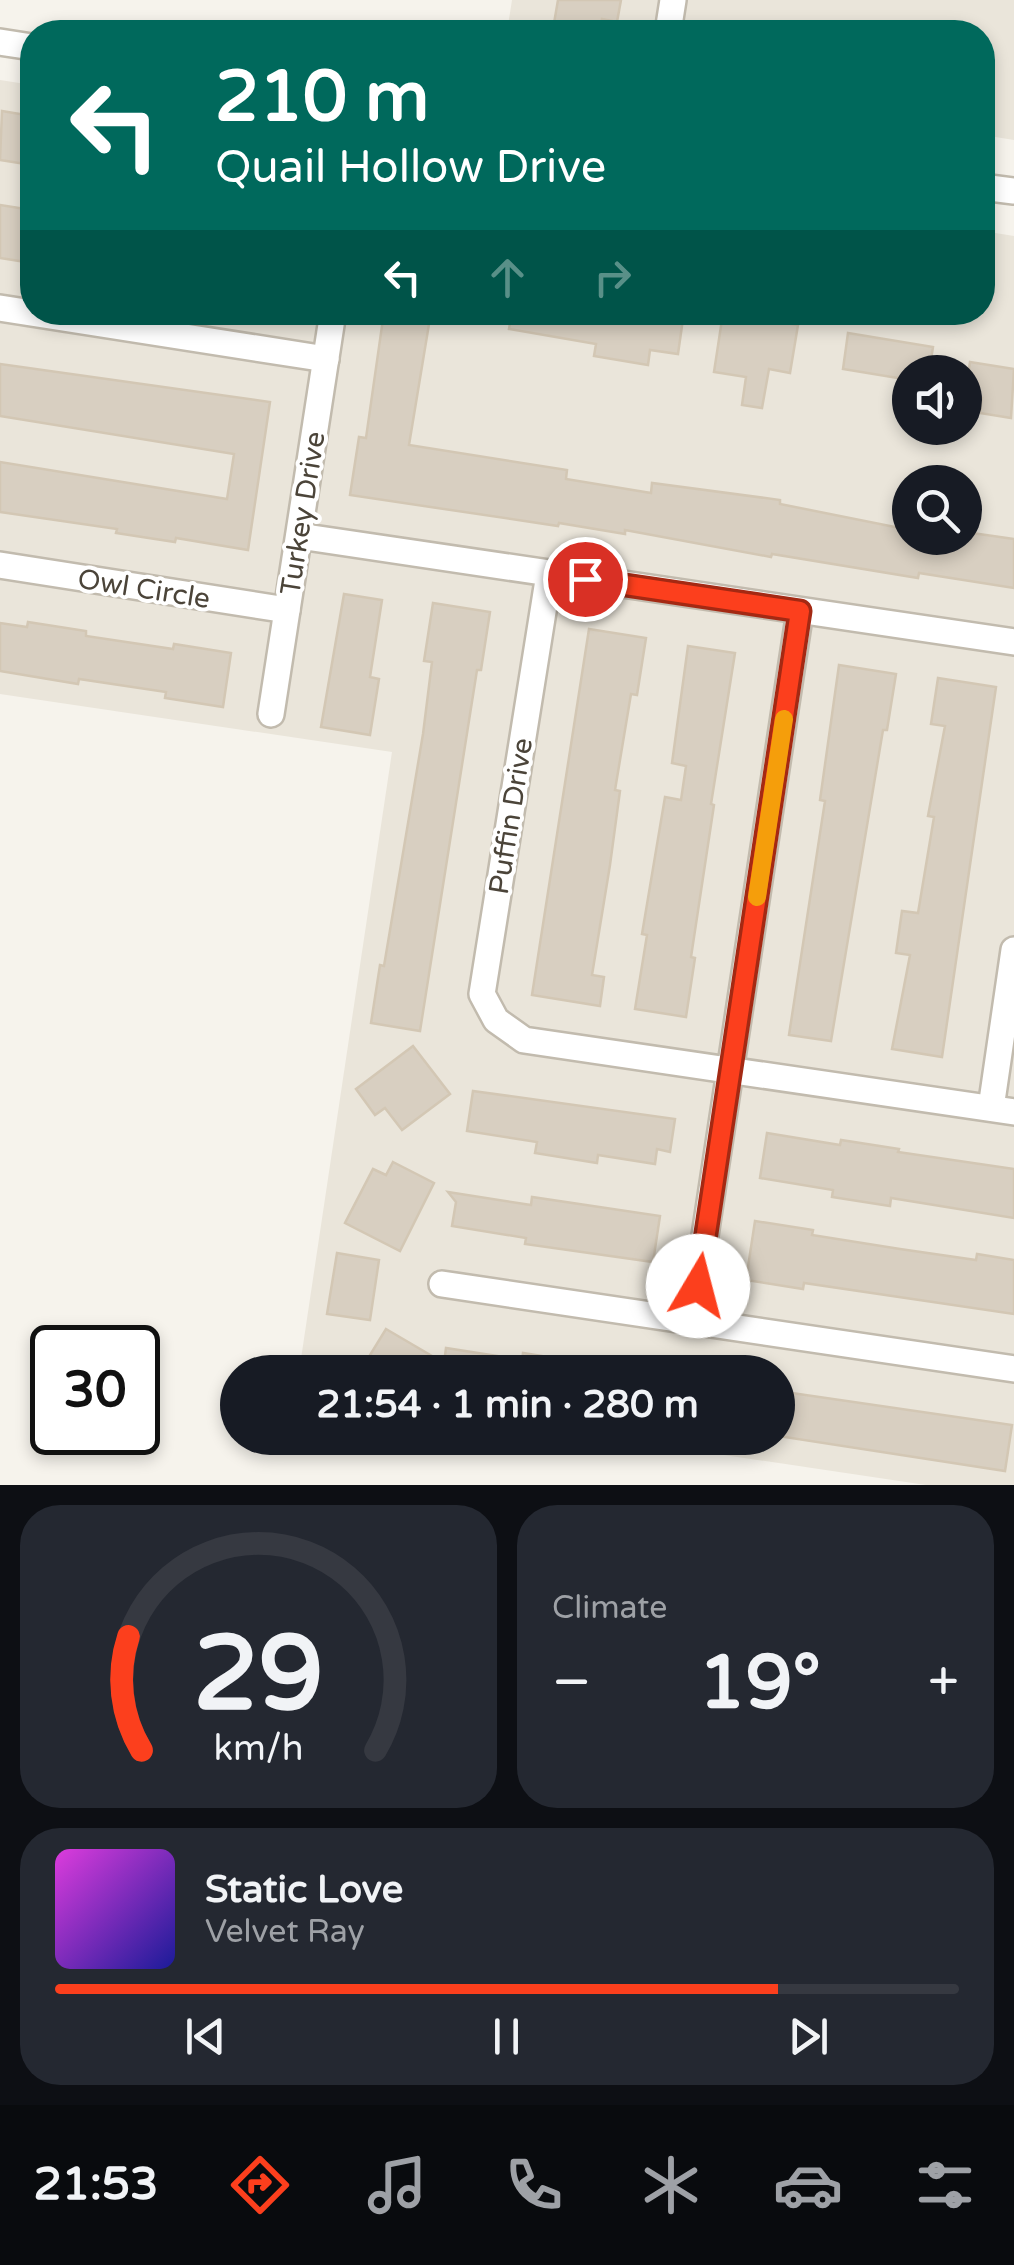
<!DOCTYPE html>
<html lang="en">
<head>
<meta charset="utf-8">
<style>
	body { margin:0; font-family:"Varela Round",sans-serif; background:#242831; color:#f1f3f6; height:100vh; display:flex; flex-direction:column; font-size:38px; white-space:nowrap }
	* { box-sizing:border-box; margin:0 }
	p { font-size:32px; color:#9ea1a6 }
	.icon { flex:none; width:55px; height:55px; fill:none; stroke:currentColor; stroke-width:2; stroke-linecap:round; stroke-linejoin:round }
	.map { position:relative; height:1485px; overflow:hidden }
	.panel { display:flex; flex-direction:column; gap:20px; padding:20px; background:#0d0f14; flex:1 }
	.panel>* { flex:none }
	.hud { position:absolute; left:20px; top:20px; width:975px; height:305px; border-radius:40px; box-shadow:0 5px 15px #0003; background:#00695c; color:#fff; overflow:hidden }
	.controls { position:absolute; left:892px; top:355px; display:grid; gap:20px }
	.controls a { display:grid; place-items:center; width:90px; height:90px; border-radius:50%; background:#171b24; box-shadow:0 5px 15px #0003; font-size:50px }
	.speed { position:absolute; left:30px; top:1325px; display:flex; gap:20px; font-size:50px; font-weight:700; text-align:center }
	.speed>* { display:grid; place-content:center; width:130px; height:130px; border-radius:50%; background:#171b24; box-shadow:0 5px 15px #0003; line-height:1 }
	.speed .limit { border:5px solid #111; border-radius:15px; background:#fff; color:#111 }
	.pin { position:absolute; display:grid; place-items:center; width:85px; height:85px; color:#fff; margin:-42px; border:5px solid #fff; border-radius:50%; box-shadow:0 2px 10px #0007 }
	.me { position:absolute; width:110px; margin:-55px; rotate:8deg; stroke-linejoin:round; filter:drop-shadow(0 0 8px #0008) }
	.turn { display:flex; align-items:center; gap:35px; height:210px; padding:0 30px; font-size:45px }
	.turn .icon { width:130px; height:130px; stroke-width:2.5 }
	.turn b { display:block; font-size:70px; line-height:85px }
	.lanes { display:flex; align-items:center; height:95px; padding:0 30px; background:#0003; justify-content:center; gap:50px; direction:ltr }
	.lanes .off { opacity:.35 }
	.big { font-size:75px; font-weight:700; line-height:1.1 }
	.panel .widget { flex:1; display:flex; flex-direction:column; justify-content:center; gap:15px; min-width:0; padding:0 35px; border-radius:40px; background:#242831 }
	.panel .dial { align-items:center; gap:0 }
	.dial svg { height:260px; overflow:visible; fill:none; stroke:#363941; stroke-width:7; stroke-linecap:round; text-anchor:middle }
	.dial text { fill:#f1f3f6; stroke:none }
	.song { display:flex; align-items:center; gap:30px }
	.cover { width:120px; height:120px; border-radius:15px; background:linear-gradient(135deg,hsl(300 70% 55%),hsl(240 70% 35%)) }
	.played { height:10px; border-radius:5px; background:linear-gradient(90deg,#fc3f1d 80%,#363941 80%) }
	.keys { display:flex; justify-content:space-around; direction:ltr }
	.heat { display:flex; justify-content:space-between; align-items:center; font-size:55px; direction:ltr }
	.panel .tiles { flex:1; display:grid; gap:20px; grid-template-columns:1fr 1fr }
	.widget:last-child { grid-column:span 2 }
	.trip { position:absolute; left:220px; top:1355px; width:575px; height:100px; border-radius:50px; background:#171b24; box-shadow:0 5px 15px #0003; font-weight:700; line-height:100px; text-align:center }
	.dock { display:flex; height:160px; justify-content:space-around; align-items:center; background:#090b0e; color:#9ea1a6 }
	.dock .icon { width:70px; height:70px }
	.dock .selected { color:#fc3f1d }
	.dock b { font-size:45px; color:#f1f3f6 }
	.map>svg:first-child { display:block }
	.residential { fill:#eae5da; fill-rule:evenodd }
	.building { fill:#d8cfc1; stroke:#d3c7b4; stroke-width:2.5 }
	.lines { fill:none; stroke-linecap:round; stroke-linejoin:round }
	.minor-casing { stroke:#c2bbae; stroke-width:30 }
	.minor { stroke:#fff; stroke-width:25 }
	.route-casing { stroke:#a42913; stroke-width:25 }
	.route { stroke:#fc3f1d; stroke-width:18 }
	.slow { stroke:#f59e0b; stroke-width:18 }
	.labels { text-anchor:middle; stroke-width:8; stroke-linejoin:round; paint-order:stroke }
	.street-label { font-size:28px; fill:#4b4439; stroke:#fff }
</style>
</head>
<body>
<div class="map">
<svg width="1014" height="1485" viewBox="0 0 1014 1485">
	<rect width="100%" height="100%" fill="#f6f3ec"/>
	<!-- residential -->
	<g class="residential">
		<polygon points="512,0 1014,0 1014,140 983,135 982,32 507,32"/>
		<path d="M0,80L32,85V312H982L983,231L1014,236V1485H926L610,1438H778V1372H299L392,752L0,694ZM910,372H965V428H910ZM910,482H965V538H910Z"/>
	</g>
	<!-- building -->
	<g class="building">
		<polygon points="558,0 621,0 617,22 602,19 600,32 566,32 553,29"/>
		<polygon points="2,111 32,116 32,165 0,160"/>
		<polygon points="0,205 32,210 32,263 0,258"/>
		<polygon points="384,312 431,312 409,445 567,470 566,479 651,493 652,483 780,500 780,504 910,530 910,538 965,538 965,532 1014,539 1014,588 919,573 918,578 772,554 771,557 625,530 625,534 559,523 558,526 350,495 359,437 366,438"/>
		<polygon points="512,312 684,312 678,354 650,350 648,365 594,356 596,344 509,329"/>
		<polygon points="723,313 798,325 790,373 769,369 762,408 742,405 746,377 714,372"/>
		<polygon points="848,333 933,347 929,372 910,372 910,380 843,369"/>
		<polygon points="970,362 1014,369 1011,418 980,413 982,398 965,395"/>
		<polygon points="0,364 270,402 248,550 176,538 175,542 116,533 117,529 0,512 0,462 227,499 234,454 0,416"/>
		<polygon points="344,594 382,600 370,677 379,679 370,735 321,727"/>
		<polygon points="433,603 490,612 481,670 477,670 420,1031 371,1023 380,965 384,966 423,734 432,662 424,661"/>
		<polygon points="28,622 86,631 86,636 173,649 174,644 231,653 223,707 165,698 166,692 79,679 78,684 0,671 0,623 27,627"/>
		<polygon points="589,629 646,638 637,695 631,694 615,790 620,791 610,865 592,975 604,977 600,1006 532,995"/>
		<polygon points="688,646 735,653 711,804 714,805 691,957 695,958 686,1017 635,1009 647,935 642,934 665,797 681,800 686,766 672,763"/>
		<polygon points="839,665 896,674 887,730 883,730 831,1041 789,1035 825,801 820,800"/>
		<polygon points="938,678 996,687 942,1057 892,1049 910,955 896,953 902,911 918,913 934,817 928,816 945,726 931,724"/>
		<polygon points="413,1046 450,1094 402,1130 385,1108 375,1115 356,1089"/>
		<polygon points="473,1091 675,1119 670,1152 657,1149 655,1164 598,1155 597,1163 535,1153 537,1142 467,1131"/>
		<polygon points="767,1133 840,1145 841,1140 899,1149 898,1152 1014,1169 1014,1218 891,1198 890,1206 832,1197 833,1190 760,1178"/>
		<polygon points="393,1162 434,1183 400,1251 345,1223 373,1169 386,1175"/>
		<polygon points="448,1192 531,1205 532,1197 660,1216 653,1262 525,1244 526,1238 452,1226 456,1202"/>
		<polygon points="755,1221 813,1230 812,1235 900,1249 976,1260 977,1254 1014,1260 1014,1314 804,1283 803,1289 746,1280"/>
		<polygon points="337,1253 379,1260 370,1320 327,1314"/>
		<polygon points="386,1329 444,1363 446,1348 522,1360 523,1353 585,1363 584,1372 400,1372 370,1355"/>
		<polygon points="778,1391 1012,1425 1005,1471 778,1436"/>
	</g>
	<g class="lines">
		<defs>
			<g id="minor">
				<polyline points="668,32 673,0"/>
				<polyline points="0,42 32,47"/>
				<polyline points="982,187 1014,191"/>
				<polyline points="0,308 326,359"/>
				<polyline points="299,536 1014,642"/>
				<polyline points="0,565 287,610"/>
				<polyline points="549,574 482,994 496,1020 524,1040 1014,1112"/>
				<polyline points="271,714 333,312"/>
				<polyline points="991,1108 1014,950"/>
				<polyline points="442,1284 1014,1369"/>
				<polyline points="692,1321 800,611"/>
			</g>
		</defs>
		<!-- minor casing -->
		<use href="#minor" class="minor-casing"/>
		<!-- minor -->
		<use href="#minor" class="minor"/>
	</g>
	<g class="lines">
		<defs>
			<polyline id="route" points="585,579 800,611 698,1286"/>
		</defs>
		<!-- route casing -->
		<use href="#route" class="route-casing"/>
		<!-- route -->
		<use href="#route" class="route"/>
		<!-- slow -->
		<polyline class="slow" points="757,897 784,719"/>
	</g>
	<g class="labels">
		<!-- street labels -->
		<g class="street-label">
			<text transform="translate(302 513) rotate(-81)" y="10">Turkey Drive</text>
			<text transform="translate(144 588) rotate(9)" y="10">Owl Circle</text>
			<text transform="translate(510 816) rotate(-81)" y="10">Puffin Drive</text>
		</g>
	</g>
</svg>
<div class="controls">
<a><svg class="icon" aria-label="sound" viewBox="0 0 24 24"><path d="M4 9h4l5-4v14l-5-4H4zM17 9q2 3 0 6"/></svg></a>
<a><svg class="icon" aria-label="search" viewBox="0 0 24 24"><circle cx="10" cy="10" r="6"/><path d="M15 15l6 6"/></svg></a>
</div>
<div class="speed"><div class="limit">30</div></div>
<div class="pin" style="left:585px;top:579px;background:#d93025"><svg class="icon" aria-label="arrive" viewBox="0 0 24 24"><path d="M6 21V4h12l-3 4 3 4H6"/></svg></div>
<svg class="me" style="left:698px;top:1286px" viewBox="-20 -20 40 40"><circle r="19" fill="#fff"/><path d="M0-13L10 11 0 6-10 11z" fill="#fc3f1d"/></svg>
<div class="trip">21:54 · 1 min · 280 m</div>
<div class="hud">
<div class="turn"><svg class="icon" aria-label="left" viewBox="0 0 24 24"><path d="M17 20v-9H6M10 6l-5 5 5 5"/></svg><div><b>210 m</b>Quail Hollow Drive</div></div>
<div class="lanes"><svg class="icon" aria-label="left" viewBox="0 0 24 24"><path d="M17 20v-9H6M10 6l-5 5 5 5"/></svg><svg class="icon off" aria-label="ahead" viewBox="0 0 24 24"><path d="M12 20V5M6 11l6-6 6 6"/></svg><svg class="icon off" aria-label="right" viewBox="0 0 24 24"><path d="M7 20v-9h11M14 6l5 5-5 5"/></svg></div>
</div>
</div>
<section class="panel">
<div class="tiles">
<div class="widget dial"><svg viewBox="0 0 100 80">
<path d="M14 69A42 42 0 1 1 86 69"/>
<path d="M14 69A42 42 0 0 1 10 34" stroke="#fc3f1d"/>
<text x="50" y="56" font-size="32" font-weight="700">29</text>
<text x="50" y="72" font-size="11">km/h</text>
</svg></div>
<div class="widget"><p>Climate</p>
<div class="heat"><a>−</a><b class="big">19°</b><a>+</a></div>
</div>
<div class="widget">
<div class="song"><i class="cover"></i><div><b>Static Love</b><p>Velvet Ray</p></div></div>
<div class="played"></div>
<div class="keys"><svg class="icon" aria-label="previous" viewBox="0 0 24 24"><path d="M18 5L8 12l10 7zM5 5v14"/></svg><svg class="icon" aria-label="pause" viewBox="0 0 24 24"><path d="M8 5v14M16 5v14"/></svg><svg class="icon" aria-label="next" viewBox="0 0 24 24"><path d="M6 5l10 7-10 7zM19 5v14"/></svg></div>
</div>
</div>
</section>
<nav class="dock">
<b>21:53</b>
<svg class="icon selected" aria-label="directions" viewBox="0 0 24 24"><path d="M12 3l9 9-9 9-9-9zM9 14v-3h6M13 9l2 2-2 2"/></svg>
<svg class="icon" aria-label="music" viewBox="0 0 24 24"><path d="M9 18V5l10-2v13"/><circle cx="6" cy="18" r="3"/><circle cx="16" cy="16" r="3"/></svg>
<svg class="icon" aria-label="phone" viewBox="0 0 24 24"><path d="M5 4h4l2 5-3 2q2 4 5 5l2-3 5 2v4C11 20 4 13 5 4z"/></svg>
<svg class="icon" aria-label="climate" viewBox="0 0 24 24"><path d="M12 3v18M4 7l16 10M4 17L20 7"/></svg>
<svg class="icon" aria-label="car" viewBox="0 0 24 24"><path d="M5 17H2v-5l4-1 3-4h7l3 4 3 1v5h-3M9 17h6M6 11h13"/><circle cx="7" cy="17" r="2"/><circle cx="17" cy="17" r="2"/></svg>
<svg class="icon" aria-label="filters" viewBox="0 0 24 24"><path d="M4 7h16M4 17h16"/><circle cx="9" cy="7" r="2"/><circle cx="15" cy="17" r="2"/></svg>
</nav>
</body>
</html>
